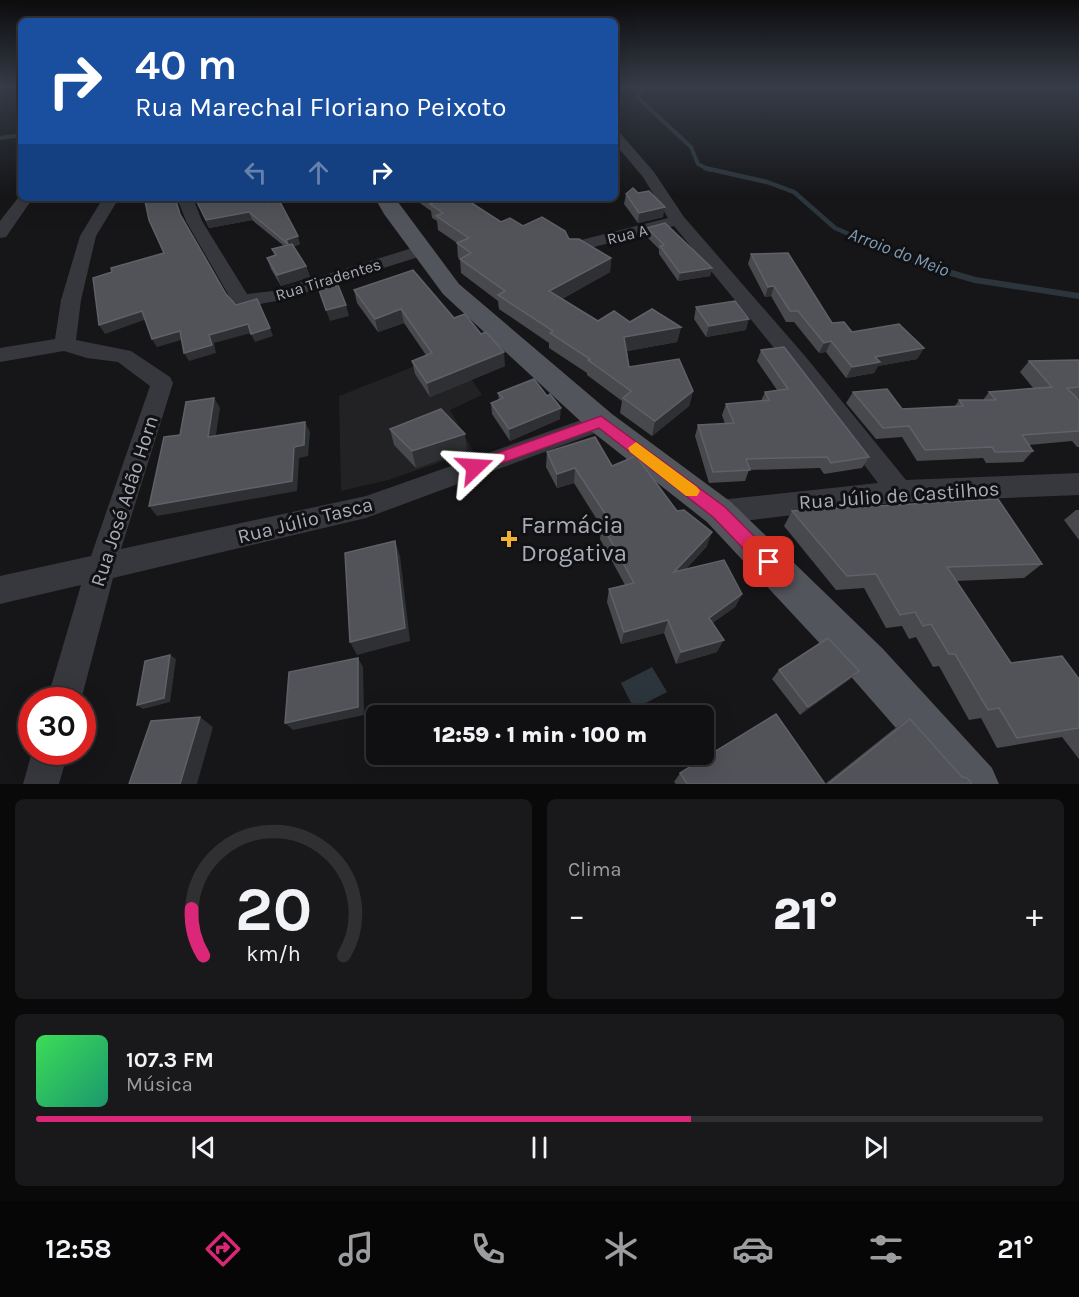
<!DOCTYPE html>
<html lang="pt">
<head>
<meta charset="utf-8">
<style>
	body { margin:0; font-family:Karla,sans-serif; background:#19191b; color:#f1f3f6; height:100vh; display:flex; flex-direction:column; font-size:22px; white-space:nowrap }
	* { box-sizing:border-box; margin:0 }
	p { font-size:20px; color:#9c9d9f }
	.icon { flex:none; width:33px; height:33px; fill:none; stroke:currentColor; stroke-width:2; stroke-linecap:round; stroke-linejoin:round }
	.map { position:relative; height:784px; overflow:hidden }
	.drawer { display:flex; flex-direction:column; gap:15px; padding:15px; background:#09090a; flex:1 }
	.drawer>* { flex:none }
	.banner { position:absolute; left:18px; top:18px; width:600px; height:183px; border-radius:9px; box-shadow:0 6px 24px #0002,0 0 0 2px #303032; background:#1a4fa0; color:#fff; overflow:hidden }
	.speed { position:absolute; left:18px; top:687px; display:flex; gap:12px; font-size:30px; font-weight:700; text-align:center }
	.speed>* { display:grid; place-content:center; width:78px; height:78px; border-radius:50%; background:#101012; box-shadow:0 6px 24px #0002,0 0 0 2px #303032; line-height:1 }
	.speed .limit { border:9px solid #d22; background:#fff; color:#111 }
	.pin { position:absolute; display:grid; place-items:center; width:51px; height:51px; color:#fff; margin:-26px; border-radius:12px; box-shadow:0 3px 9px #0006 }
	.me { position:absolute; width:66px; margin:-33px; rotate:70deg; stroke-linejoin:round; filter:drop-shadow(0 0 4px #0008) }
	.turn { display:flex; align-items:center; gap:21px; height:126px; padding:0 18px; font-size:27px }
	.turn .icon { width:78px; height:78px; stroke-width:2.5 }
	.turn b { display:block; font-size:42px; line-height:51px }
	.lanes { display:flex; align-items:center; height:57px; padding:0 18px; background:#0003; justify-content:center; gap:30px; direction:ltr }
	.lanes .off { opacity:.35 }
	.big { font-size:45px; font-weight:800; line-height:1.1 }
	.drawer .widget { flex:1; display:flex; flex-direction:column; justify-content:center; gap:9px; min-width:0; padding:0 21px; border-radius:9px; background:#19191b }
	.drawer .dial { align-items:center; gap:0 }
	.dial svg { height:156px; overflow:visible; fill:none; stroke:#303032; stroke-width:7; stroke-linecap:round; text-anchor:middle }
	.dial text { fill:#f1f3f6; stroke:none }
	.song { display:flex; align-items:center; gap:18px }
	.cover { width:72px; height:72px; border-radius:9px; background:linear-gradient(135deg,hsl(130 70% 55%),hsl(160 70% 35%)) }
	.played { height:6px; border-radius:3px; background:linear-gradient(90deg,#db2777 65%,#303032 65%) }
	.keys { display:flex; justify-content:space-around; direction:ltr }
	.heat { display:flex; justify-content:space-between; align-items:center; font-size:33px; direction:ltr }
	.drawer .tiles { flex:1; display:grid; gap:15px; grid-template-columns:1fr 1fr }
	.widget:last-child { grid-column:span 2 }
	.trip { position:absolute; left:366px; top:705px; width:348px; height:60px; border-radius:9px; background:#101012; box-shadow:0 6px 24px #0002,0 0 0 2px #303032; font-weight:800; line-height:60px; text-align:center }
	.tab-bar { display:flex; height:96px; justify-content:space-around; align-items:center; background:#060607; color:#9c9d9f }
	.tab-bar .icon { width:42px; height:42px }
	.tab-bar .on { color:#db2777 }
	.tab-bar b { font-size:27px; color:#f1f3f6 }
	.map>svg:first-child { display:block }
	.built { fill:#222225 }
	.water { fill:#2c353c }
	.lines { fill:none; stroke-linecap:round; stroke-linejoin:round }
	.stream-far2 { stroke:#2c353c; stroke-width:4 }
	.stream-far1 { stroke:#2c353c; stroke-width:4.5 }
	.stream { stroke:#2c353c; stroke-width:6 }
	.minor { fill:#37383d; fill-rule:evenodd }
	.major { fill:#53555c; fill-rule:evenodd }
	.wall { fill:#47494d }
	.shaded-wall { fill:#2f3033 }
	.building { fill:#525359; stroke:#5f6168; stroke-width:1.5 }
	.route { fill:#db2777; stroke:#8e194d; stroke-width:1.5 }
	.slow { fill:#f59e0b }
	.poi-dot { fill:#f2b134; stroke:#111113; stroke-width:2 }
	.labels { text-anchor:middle; stroke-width:6; stroke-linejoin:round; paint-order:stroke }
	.far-street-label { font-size:16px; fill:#a8adb8; stroke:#111113 }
	.far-water-label { font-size:18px; font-style:italic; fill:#7f9bb3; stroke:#111113 }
	.street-label { font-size:20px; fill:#a8adb8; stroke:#111113 }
	.near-poi-label { font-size:24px; fill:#a8adb8; stroke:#111113; text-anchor:start }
</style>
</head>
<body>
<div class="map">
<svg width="1079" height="784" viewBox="0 0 1079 784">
	<rect width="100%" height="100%" fill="#161618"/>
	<!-- built -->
	<polygon class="built" points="415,366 470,377 482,395 450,410 473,451 388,480 341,491 339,396"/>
	<!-- water -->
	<polygon class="water" points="652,667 667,692 634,709 621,683"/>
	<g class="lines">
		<!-- stream-far2 -->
		<g class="stream-far2">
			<polyline points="649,86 643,88 637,97 691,147 698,164 710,170"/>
			<polyline points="0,138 21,135"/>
		</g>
		<!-- stream-far1 -->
		<polyline class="stream-far1" points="705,168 767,182 794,192 835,228 901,257 956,274"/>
		<!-- stream -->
		<polyline class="stream" points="951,273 975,280 1079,296"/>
		<!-- minor -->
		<g class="minor">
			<polygon points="615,132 620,133 654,172 684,217 805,356 906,480 1079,473 1079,495 900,502 719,524 709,520 706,512 709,504 719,500 878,483 789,366 674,226 575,252 569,251 566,247 569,243 668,218 643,177 615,144"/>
			<polygon points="21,194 21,198 33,198 6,237 0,238 0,221"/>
			<polygon points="103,198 119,198 96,236 81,300 76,340 131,351 170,377 173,383 121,549 366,496 601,413 609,416 613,422 609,428 366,518 113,578 81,700 47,700 81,585 0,604 0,576 91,556 150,386 118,362 87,358 64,351 0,362 0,348 55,339 61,300 80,236"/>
			<polygon points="177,198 193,198 202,221 247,294 273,291 422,245 431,250 428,254 282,300 242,307 232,301 186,221"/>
			<polygon points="32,752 68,752 59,784 23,784"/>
		</g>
		<!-- major -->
		<polygon class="major" points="375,198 395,198 459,284 612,414 731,502 883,649 992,768 999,784 945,784 853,679 707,522 590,430 443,294 384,214"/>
	</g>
	<!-- wall -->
	<g class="wall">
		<polygon points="626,194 663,217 638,223 624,204"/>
		<polygon points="195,198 267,203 300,244 293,247 306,266 310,277 281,286 271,269 267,258 275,255 272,249 284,246 252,220 209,228"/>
		<polygon points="413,198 464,198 501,222 523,226 569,239 611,258 610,272 562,299 598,321 630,322 681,327 677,342 627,351 629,367 693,391 689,406 652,436 620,413 622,401 587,375 587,373 549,348 549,343 499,309 498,301 461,273 460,259 458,258 457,243 438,230 437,221 432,218 431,211"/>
		<polygon points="647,228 712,268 710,276 678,281 659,254 659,249 646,236"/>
		<polygon points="751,254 832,323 852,332 924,348 917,359 878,366 874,373 846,378 826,352 819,353 794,322 786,322 771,296 765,297 748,264"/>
		<polygon points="354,290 454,318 505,366 430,397 415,374 412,361 426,355 404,323 378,332 357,303"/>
		<polygon points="696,307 746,330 706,337 694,319"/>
		<polygon points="761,350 869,457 862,468 824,474 820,468 749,470 745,481 709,483 695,436 698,425 725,424 722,415 726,404 761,401 765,392 777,390 757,361"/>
		<polygon points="1079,360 1079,398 1077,399 1079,400 1079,447 1077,447 1072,441 1029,445 1033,451 1023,462 986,463 983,458 917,461 902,437 876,439 846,403 853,392 902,409 955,406 959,400 983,400 989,392 1034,389 1020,372 1029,361"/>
		<polygon points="498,393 560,419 510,441 492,414 491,403 499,400"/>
		<polygon points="390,429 467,450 416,468 394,445"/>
		<polygon points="547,452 612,466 677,511 707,546 685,570 742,594 735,607 712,623 717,652 676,664 664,633 621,644 607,602 609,589 625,585 600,539 601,526 574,483 557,488 546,467"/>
		<polygon points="1076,510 1079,510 1079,540 1064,520"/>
		<polygon points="792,511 1042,564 1024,578 956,581 1011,663 1079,679 1079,759 1062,737 997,748 981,718 969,720 939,666 933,667 916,637 909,639 902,626 886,628 864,588 836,590 784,526"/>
		<polygon points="779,670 859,671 850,679 800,715 772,679"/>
		<polygon points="910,719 962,777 972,784 825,784 894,729"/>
		<polygon points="680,773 825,784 676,784 674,782"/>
	</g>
	<!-- shaded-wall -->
	<g class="shaded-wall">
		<polygon points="665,207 663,217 638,223 639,213"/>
		<polygon points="249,212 252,220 209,228 206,220"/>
		<polygon points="298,236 300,244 289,248 286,240"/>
		<polygon points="611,258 610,272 549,306 549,291"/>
		<polygon points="306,266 310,277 281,286 277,275"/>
		<polygon points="712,268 710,276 678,281 680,273"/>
		<polygon points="774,286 771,296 765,297 768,287"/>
		<polygon points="346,305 349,316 330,321 326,310"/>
		<polygon points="401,309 404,323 378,332 375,319"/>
		<polygon points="142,311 147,319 105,334 99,325"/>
		<polygon points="749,319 746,330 706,337 709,326"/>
		<polygon points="248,324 251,333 214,343 216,353 189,361 184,353 209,335"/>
		<polygon points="681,327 677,342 622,352 624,337"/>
		<polygon points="270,328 273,336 255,342 251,334"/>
		<polygon points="180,331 185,339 157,347 152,339"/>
		<polygon points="831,341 826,352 819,353 824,343"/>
		<polygon points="924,348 917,359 878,366 874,373 846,378 852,367 875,357"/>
		<polygon points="504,352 505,366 430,397 427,383"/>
		<polygon points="693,391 689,406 652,436 655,421"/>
		<polygon points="214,398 220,408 214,448 208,437"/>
		<polygon points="561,408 560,419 510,441 509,429"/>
		<polygon points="305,422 310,432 308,456 299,458 297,491 157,516 149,506 294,447"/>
		<polygon points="465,434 467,450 416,468 412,451"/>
		<polygon points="575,468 574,483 557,488 557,474"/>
		<polygon points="712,532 707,546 670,586 674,572"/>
		<polygon points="395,541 400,556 410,641 357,655 350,642"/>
		<polygon points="742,594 735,607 703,630 709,618"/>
		<polygon points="668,620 664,633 621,644 624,632"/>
		<polygon points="724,640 717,652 676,664 681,652"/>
		<polygon points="170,655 176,659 170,702 143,709 137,705"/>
		<polygon points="358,658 363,667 364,715 293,730 285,723"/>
		<polygon points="859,671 850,679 800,715 808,707"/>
		<polygon points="200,717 213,727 197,784 180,784"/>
	</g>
	<!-- building -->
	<g class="building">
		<polygon points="633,188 638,193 649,191 665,207 639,213 626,194"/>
		<polygon points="142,198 175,198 180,214 226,294 236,305 257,299 270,328 251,334 248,324 209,335 212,345 184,353 180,331 152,339 142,311 99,325 93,278 112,272 111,268 164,253 149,220 145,201 142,201"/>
		<polygon points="195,198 264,198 267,203 279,200 298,236 286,240 288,244 249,212 206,220"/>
		<polygon points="430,198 464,198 501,222 510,218 523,226 542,217 565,231 569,239 579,239 611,258 549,291 598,321 614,311 630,322 652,309 681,327 624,337 629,367 679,359 693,391 655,421 623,398 631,391 588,360 590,359 550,333 553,331 498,295 505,291 460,259 471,253 457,243 469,238 436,216 443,213 430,204 435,202"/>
		<polygon points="665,223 712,268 680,273 660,246 664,245 647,228"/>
		<polygon points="292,244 306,266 277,275 267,258 276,255 272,249"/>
		<polygon points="788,253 832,323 844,322 852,332 899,324 924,348 875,357 880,362 852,367 831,341 824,343 798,311 790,311 774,286 768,287 751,254"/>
		<polygon points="413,270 454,318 465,314 481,334 486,332 504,352 427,383 412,361 432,353 401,309 375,319 354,290"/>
		<polygon points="338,285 346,305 326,310 319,290"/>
		<polygon points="735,301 749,319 709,326 696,307"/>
		<polygon points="784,347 869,457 831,463 827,457 746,459 750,470 713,472 698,425 734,423 726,404 769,400 765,392 788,389 761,350"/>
		<polygon points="1079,360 1079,387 1067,388 1079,400 1079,431 1022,435 1033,451 995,452 992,447 925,450 909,426 883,428 853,392 887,389 902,409 963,406 959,400 996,400 989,392 1052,387 1029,361"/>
		<polygon points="534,379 547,396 550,394 561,408 509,429 491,403 503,398 498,393"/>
		<polygon points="214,398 208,437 305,422 304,445 294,447 292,481 149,506 164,437 180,435 186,402"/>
		<polygon points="441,409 465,434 412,451 390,429"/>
		<polygon points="595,437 612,466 636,456 677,511 684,510 712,532 674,572 724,560 742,594 709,618 724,640 681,652 668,620 624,632 609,589 634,583 602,525 610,521 575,468 557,474 547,452"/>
		<polygon points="998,499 1042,564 947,567 1011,663 1062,656 1079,679 1079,728 1017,738 999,708 988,710 955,654 949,654 931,624 923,626 915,612 900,615 876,574 847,576 792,511"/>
		<polygon points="395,541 405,628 350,642 345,553"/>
		<polygon points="828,638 859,671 808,707 779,670"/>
		<polygon points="170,655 164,698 137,705 145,661"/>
		<polygon points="358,658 358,707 285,723 289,672"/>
		<polygon points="776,714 825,784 687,784 680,773"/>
		<polygon points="200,717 180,784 129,784 151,721"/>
		<polygon points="910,719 962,777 967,778 972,784 828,784"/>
	</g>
	<!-- sky -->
	<linearGradient id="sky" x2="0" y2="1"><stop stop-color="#0c0c0d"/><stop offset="0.44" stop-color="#363c48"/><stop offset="1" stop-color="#363c48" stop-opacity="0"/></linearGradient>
	<rect width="1079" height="196" fill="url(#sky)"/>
	<!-- route -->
	<polygon class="route" points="601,416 725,507 775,557 777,562 775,568 769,570 762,568 713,517 599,428 475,473 467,467 469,463"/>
	<!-- slow -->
	<polygon class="slow" points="636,442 697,487 700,491 697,496 686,496 630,452 628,448"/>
	<!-- markers -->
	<path class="poi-dot" d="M506 530h6v6h6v6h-6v6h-6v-6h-6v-6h6z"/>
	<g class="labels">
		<!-- far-street labels -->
		<g class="far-street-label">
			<text transform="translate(627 234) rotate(-14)" y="6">Rua A</text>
			<text transform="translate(328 279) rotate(-17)" y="6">Rua Tiradentes</text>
		</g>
		<!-- far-water labels -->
		<g class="far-water-label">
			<text transform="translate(899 252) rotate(21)" y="6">Arroio do Meio</text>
		</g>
		<!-- street labels -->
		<g class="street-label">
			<text transform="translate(899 495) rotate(-4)" y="7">Rua Júlio de Castilhos</text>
			<text transform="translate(124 501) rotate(-72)" y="7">Rua José Adão Horn</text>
			<text transform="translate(305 520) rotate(-14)" y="7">Rua Júlio Tasca</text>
		</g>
		<!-- near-poi labels -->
		<g class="near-poi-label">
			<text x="521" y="533">Farmácia<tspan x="521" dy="28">Drogativa</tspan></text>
		</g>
	</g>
</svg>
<div class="speed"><div class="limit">30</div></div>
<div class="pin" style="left:769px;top:562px;background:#d93025"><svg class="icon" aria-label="arrive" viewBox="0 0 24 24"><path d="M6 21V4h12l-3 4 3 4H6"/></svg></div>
<svg class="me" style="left:475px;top:467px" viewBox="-20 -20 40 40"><path d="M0-17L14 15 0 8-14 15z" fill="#db2777" stroke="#fff" stroke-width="4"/></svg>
<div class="trip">12:59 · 1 min · 100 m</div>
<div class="banner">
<div class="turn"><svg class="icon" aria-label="right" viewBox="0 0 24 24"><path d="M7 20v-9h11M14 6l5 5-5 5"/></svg><div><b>40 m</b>Rua Marechal Floriano Peixoto</div></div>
<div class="lanes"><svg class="icon off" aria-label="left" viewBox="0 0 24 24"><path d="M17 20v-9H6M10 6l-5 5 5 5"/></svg><svg class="icon off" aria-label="ahead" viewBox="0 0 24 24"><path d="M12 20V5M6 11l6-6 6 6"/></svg><svg class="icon" aria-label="right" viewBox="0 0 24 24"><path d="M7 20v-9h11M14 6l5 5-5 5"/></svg></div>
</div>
</div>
<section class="drawer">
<div class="tiles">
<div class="widget dial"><svg viewBox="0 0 100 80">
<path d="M14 69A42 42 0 1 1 86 69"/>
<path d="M14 69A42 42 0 0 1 8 45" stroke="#db2777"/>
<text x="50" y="56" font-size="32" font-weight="700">20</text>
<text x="50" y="72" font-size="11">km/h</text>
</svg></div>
<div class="widget"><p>Clima</p>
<div class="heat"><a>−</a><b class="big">21°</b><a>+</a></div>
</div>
<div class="widget">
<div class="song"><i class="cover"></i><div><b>107.3 FM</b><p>Música</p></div></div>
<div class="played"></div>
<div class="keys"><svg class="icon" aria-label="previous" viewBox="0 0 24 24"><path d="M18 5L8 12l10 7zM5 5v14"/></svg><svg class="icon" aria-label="pause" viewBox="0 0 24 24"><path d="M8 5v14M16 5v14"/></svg><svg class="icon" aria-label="next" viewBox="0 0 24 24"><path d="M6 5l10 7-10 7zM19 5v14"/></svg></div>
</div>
</div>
</section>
<nav class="tab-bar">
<b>12:58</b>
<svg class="icon on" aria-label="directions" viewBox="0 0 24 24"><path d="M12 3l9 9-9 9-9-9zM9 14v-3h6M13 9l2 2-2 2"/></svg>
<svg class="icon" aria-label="music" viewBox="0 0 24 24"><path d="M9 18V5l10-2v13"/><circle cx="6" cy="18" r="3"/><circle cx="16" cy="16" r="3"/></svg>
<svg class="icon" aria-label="phone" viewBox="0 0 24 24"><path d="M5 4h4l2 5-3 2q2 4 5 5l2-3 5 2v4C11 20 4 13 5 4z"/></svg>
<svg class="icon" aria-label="climate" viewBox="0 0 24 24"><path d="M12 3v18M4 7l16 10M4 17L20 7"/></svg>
<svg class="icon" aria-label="car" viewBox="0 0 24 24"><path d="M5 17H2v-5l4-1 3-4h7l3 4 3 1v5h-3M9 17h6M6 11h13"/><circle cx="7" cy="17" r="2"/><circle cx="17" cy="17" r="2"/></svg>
<svg class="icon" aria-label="filters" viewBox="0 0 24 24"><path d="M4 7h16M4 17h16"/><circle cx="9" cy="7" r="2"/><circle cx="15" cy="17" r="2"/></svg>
<b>21°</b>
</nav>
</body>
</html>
